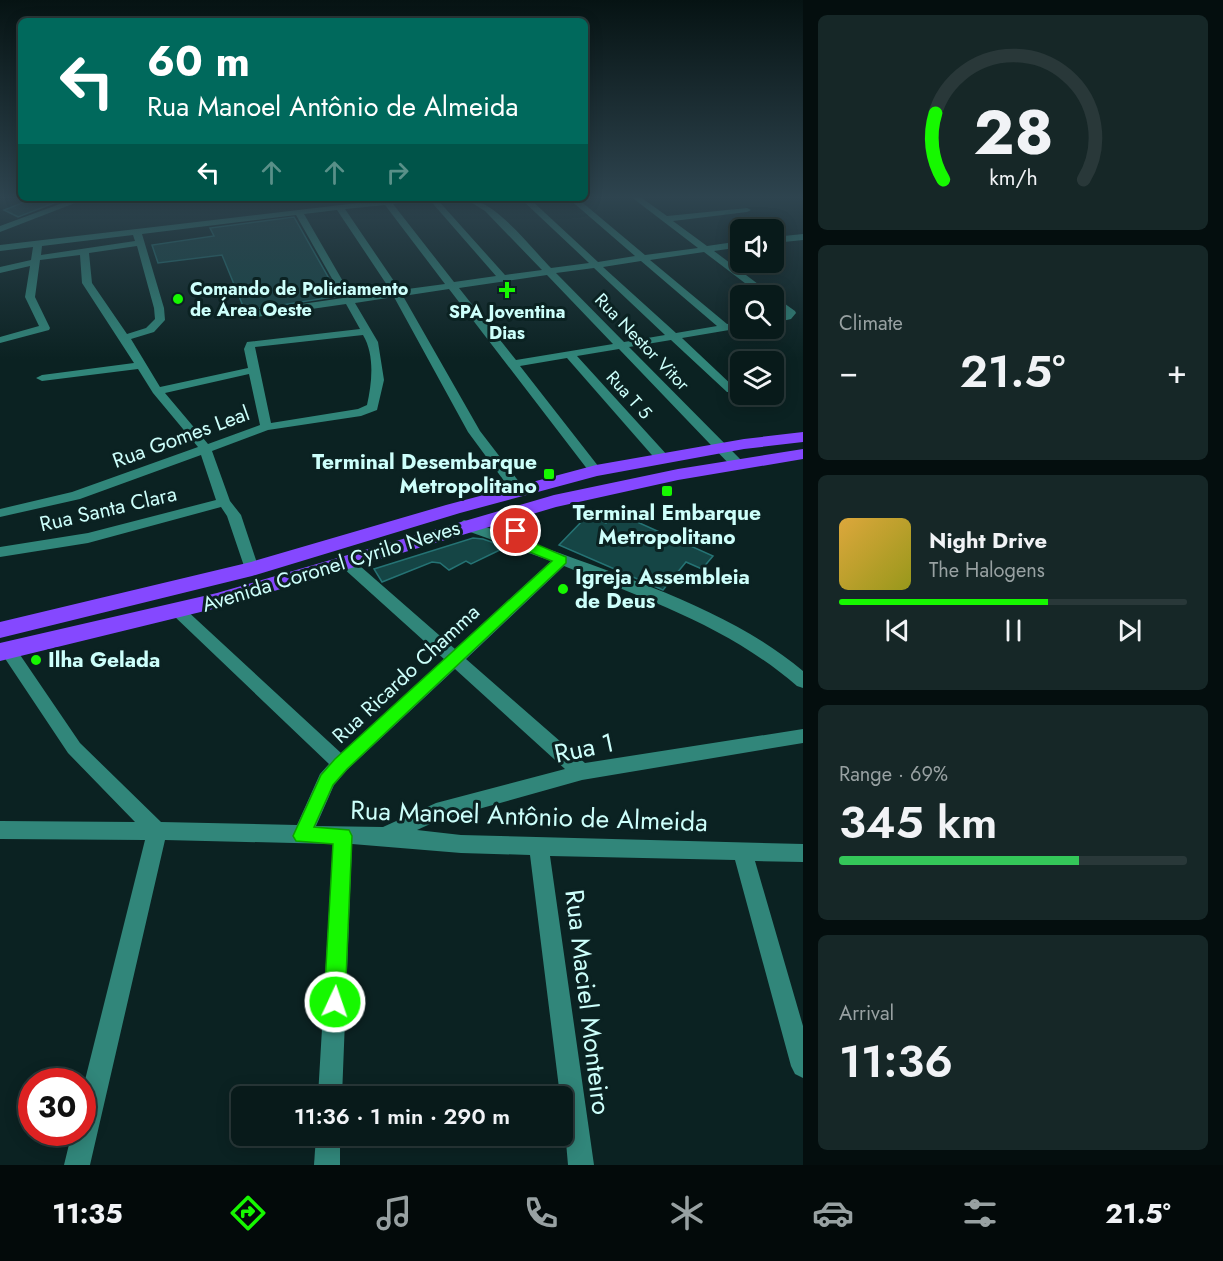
<!DOCTYPE html>
<html lang="en">
<head>
<meta charset="utf-8">
<style>
	body { margin:0; font-family:Jost,sans-serif; background:#162727; color:#f1f3f6; height:100vh; display:flex; flex-direction:column; font-size:22px; white-space:nowrap }
	* { box-sizing:border-box; margin:0 }
	p { font-size:20px; color:#98a1a2 }
	.icon { flex:none; width:33px; height:33px; fill:none; stroke:currentColor; stroke-width:2; stroke-linecap:round; stroke-linejoin:round }
	.map { position:relative; flex:1; overflow:hidden }
	.side { display:flex; flex-direction:column; gap:15px; padding:15px; background:#040e0e; width:420px }
	.side>* { flex:none }
	.banner { position:absolute; left:18px; top:18px; width:570px; height:183px; border-radius:9px; box-shadow:0 3px 15px #0003,0 0 0 2px #293839; background:#00695c; color:#fff; overflow:hidden }
	.buttons { position:absolute; left:730px; top:219px; display:grid; gap:12px }
	.buttons a { display:grid; place-items:center; width:54px; height:54px; border-radius:9px; background:#081a1a; box-shadow:0 3px 15px #0003,0 0 0 2px #293839; font-size:30px }
	.speed { position:absolute; left:18px; top:1068px; display:flex; gap:12px; font-size:30px; font-weight:700; text-align:center }
	.speed>* { display:grid; place-content:center; width:78px; height:78px; border-radius:50%; background:#081a1a; box-shadow:0 3px 15px #0003,0 0 0 2px #293839; line-height:1 }
	.speed .limit { border:9px solid #d22; background:#fff; color:#111 }
	.pin { position:absolute; display:grid; place-items:center; width:51px; height:51px; color:#fff; margin:-26px; border:3px solid #fff; border-radius:50%; box-shadow:0 2px 6px #0007 }
	.me { position:absolute; width:66px; margin:-33px; rotate:3deg; stroke-linejoin:round; filter:drop-shadow(0 0 4px #0008) }
	.turn { display:flex; align-items:center; gap:21px; height:126px; padding:0 30px; font-size:27px }
	.turn .icon { width:78px; height:78px; stroke-width:2.5 }
	.turn b { display:block; font-size:42px; line-height:51px }
	.lanes { display:flex; align-items:center; height:57px; padding:0 30px; background:#0003; justify-content:center; gap:30px; direction:ltr }
	.lanes .off { opacity:.35 }
	.big { font-size:45px; font-weight:600; line-height:1.1 }
	.side .card { flex:1; display:flex; flex-direction:column; justify-content:center; gap:9px; min-width:0; padding:0 21px; border-radius:9px; background:#162727 }
	.side .dial { align-items:center; gap:0 }
	.dial svg { height:156px; overflow:visible; fill:none; stroke:#293839; stroke-width:7; stroke-linecap:round; text-anchor:middle }
	.dial text { fill:#f1f3f6; stroke:none }
	.song { display:flex; align-items:center; gap:18px }
	.cover { width:72px; height:72px; border-radius:9px; background:linear-gradient(135deg,hsl(40 70% 55%),hsl(60 70% 35%)) }
	.played { height:6px; border-radius:3px; background:linear-gradient(90deg,#16f800 60%,#293839 60%) }
	.keys { display:flex; justify-content:space-around; direction:ltr }
	.heat { display:flex; justify-content:space-between; align-items:center; font-size:33px; direction:ltr }
	.charge { height:9px; border-radius:4px; background:linear-gradient(90deg,#34c759 69%,#293839 0) }
	.trip { position:absolute; left:231px; top:1086px; width:342px; height:60px; border-radius:9px; background:#081a1a; box-shadow:0 3px 15px #0003,0 0 0 2px #293839; font-weight:600; line-height:60px; text-align:center }
	.menu { display:flex; height:96px; justify-content:space-around; align-items:center; background:#030a0a; color:#98a1a2 }
	.menu .icon { width:42px; height:42px }
	.menu .active { color:#16f800 }
	.menu b { font-size:27px; color:#f1f3f6 }
	main { display:flex; flex:1; min-height:0 }
	.map>svg:first-child { display:block }
	.building { fill:#154545; stroke:#257374; stroke-width:1.5 }
	.lines { fill:none; stroke-linecap:round; stroke-linejoin:round }
	.minor { fill:#31867a; fill-rule:evenodd }
	.highway { fill:#8548ff; fill-rule:evenodd }
	.route { fill:#16f800; stroke:#0ea100; stroke-width:1.5 }
	.poi-dot { fill:#16f800; stroke:#0b2222; stroke-width:2 }
	.labels { text-anchor:middle; stroke-width:6; stroke-linejoin:round; paint-order:stroke }
	.far-poi-label { font-size:18px; font-weight:bold; fill:#cdfffb; stroke:#0b2222; text-anchor:start }
	.far-street-label { font-size:18px; fill:#cdfffb; stroke:#0b2222 }
	.street-label { font-size:21px; fill:#cdfffb; stroke:#0b2222 }
	.poi-label { font-size:21px; font-weight:bold; fill:#cdfffb; stroke:#0b2222; text-anchor:start }
	.near-street-label { font-size:26px; fill:#cdfffb; stroke:#0b2222 }
</style>
</head>
<body>
<main>
<div class="map">
<svg width="803" height="1165" viewBox="0 0 803 1165">
	<rect width="100%" height="100%" fill="#0b2222"/>
	<!-- building -->
	<g class="building">
		<polygon points="35,198 67,198 18,217 4,210"/>
		<polygon points="294,217 339,296 245,311 222,255 158,263 152,245 214,236 210,228"/>
		<polygon points="615,512 713,556 702,569 686,562 663,590 559,545 588,515 606,523"/>
		<polygon points="473,538 483,539 506,547 471,564 466,561 449,570 440,563 432,562 382,582 374,569"/>
	</g>
	<g class="lines">
		<!-- minor -->
		<g class="minor">
			<path d="M630,196H639L667,216L747,208L751,210L747,212L673,221L707,246L741,241V247L714,251L774,296H762L704,252L650,260L727,324L741,322V328L682,338L735,388V392H727L671,340L629,347L742,461L743,464L742,467H732L619,349L577,356L668,456V462H658L567,358L520,366L602,471L596,475L591,474L449,289L403,296L480,431L523,487L525,490L523,493H513L468,432L394,297L355,303L378,342L384,380L377,410L361,416L268,430L212,451L230,501L241,515L259,569L257,573H247L245,569L227,516L221,507L88,543L0,557V547L88,533L216,500L201,455L80,499L0,517V509L72,492L198,447L153,393L138,369L42,381L36,378L42,375L134,363L82,283L80,255L40,260L35,297L50,328L49,330L0,343V337L39,326L25,297L30,266L0,273V267L31,260L33,247L0,251V245L400,198H425L393,204L454,282L496,276L428,198H436L505,275L542,270L485,211L464,198C494,198 531,248 551,268L589,263L520,198H529L598,262L635,256L568,198H577L645,255L698,248ZM385,205L445,284L400,290L345,209ZM337,210L391,291L352,297L304,214ZM296,215L343,298L248,312L243,315L248,318L346,304L360,329L247,342L244,349L248,368L160,387L131,339L154,332L165,320L164,308L142,234ZM133,235L135,241L41,255L42,246ZM137,246L154,308L155,319L146,328L127,334L92,283L89,253ZM641,261L717,326L676,333L603,267ZM594,268L665,335L624,342L556,273ZM547,275L613,344L516,360L459,288ZM363,335C375,355 372,383 367,405L358,409L271,423L255,347ZM249,374L260,425L208,444L165,393Z"/>
			<polygon points="798,196 803,196 803,199"/>
			<polygon points="76,198 88,198 0,232 0,226"/>
			<polygon points="803,234 803,240 774,243 774,237"/>
			<polygon points="774,296 795,311 796,313 791,319 774,323 774,317 785,313 774,304"/>
			<path d="M531,503L538,507L526,519L524,525L532,543C625,578 726,607 803,671V688L797,686C729,627 646,599 564,566L466,659L585,763L803,729V743L582,780L439,820L417,830L461,835L803,844V862L755,861L803,1026V1078L795,1074L791,1066L735,860L550,856L594,1165H568L562,1096H560L530,855L461,853L352,844L342,1096H318L333,844L165,840L90,1165H64L72,1132H82V1092L145,840L0,839V821L135,822L68,753L2,654L0,650L2,646H14L80,743L161,822L297,825L320,774L329,764L174,616L171,612L174,608H184L341,753L444,659L342,567L340,563L342,559H352L455,649L551,561L459,528L457,525L464,520L513,536L511,520L520,509ZM455,669L565,769L436,803L383,827L316,826L334,785L347,770Z"/>
			<polygon points="316,1136 340,1136 340,1165 314,1165"/>
		</g>
		<!-- highway -->
		<g class="highway">
			<polygon points="803,432 803,442 744,449 597,476 460,513 252,576 0,638 0,622 251,562 446,505 596,465 744,439"/>
			<polygon points="803,449 803,459 678,480 556,507 217,608 0,661 0,643 217,593 554,495 678,469"/>
		</g>
	</g>
	<!-- sky -->
	<linearGradient id="sky" x2="0" y2="1"><stop stop-color="#061313"/><stop offset="0.55" stop-color="#2e444f"/><stop offset="1" stop-color="#2e444f" stop-opacity="0"/></linearGradient>
	<rect width="803" height="359" fill="url(#sky)"/>
	<!-- route -->
	<polygon class="route" points="516,526 520,528 531,542 566,557 566,563 347,769 333,785 314,827 349,830 352,836 345,1002 342,1009 335,1012 327,1009 324,1002 333,844 296,841 293,836 321,775 335,759 552,561 522,549 509,531"/>
	<!-- markers -->
	<g class="poi-dot">
		<path d="M504 281h6v6h6v6h-6v6h-6v-6h-6v-6h6z"/>
		<circle cx="178" cy="299" r="6"/>
		<rect x="543" y="468" width="12" height="12" rx="3"/>
		<rect x="661" y="485" width="12" height="12" rx="3"/>
		<circle cx="563" cy="589" r="6"/>
		<circle cx="36" cy="660" r="6"/>
	</g>
	<g class="labels">
		<!-- far-poi labels -->
		<g class="far-poi-label">
			<text x="190" y="295">Comando de Policiamento<tspan x="190" dy="21">de Área Oeste</tspan></text>
			<text x="507" y="318" text-anchor="middle">SPA Joventina<tspan x="507" dy="21">Dias</tspan></text>
		</g>
		<!-- far-street labels -->
		<g class="far-street-label">
			<text transform="translate(642 342) rotate(46)" y="6">Rua Nestor Vitor</text>
			<text transform="translate(629 395) rotate(48)" y="6">Rua T 5</text>
		</g>
		<!-- street labels -->
		<g class="street-label">
			<text transform="translate(181 437) rotate(-20)" y="7">Rua Gomes Leal</text>
			<text transform="translate(108 509) rotate(-13)" y="7">Rua Santa Clara</text>
			<text transform="translate(331 566) rotate(-17)" y="7">Avenida Coronel Cyrilo Neves</text>
			<text transform="translate(406 674) rotate(-43)" y="7">Rua Ricardo Chamma</text>
		</g>
		<!-- poi labels -->
		<g class="poi-label">
			<text x="537" y="469" text-anchor="end">Terminal Desembarque<tspan x="537" dy="24">Metropolitano</tspan></text>
			<text x="667" y="520" text-anchor="middle">Terminal Embarque<tspan x="667" dy="24">Metropolitano</tspan></text>
			<text x="575" y="584">Igreja Assembleia<tspan x="575" dy="24">de Deus</tspan></text>
			<text x="48" y="667">Ilha Gelada</text>
		</g>
		<!-- near-street labels -->
		<g class="near-street-label">
			<text transform="translate(584 748) rotate(-12)" y="9">Rua 1</text>
			<text transform="translate(529 816) rotate(2)" y="9">Rua Manoel Antônio de Almeida</text>
			<text transform="translate(588 1002) rotate(83)" y="9">Rua Maciel Monteiro</text>
		</g>
	</g>
</svg>
<div class="buttons">
<a><svg class="icon" aria-label="sound" viewBox="0 0 24 24"><path d="M4 9h4l5-4v14l-5-4H4zM17 9q2 3 0 6"/></svg></a>
<a><svg class="icon" aria-label="search" viewBox="0 0 24 24"><circle cx="10" cy="10" r="6"/><path d="M15 15l6 6"/></svg></a>
<a><svg class="icon" aria-label="layers" viewBox="0 0 24 24"><path d="M12 4l9 5-9 5-9-5zM3 14l9 5 9-5"/></svg></a>
</div>
<div class="speed"><div class="limit">30</div></div>
<div class="pin" style="left:516px;top:531px;background:#d93025"><svg class="icon" aria-label="arrive" viewBox="0 0 24 24"><path d="M6 21V4h12l-3 4 3 4H6"/></svg></div>
<svg class="me" style="left:335px;top:1002px" viewBox="-20 -20 40 40"><circle r="17" fill="#16f800" stroke="#fff" stroke-width="3"/><path d="M0-11L8 9 0 5-8 9z" fill="#fff"/></svg>
<div class="trip">11:36 · 1 min · 290 m</div>
<div class="banner">
<div class="turn"><svg class="icon" aria-label="left" viewBox="0 0 24 24"><path d="M17 20v-9H6M10 6l-5 5 5 5"/></svg><div><b>60 m</b>Rua Manoel Antônio de Almeida</div></div>
<div class="lanes"><svg class="icon" aria-label="left" viewBox="0 0 24 24"><path d="M17 20v-9H6M10 6l-5 5 5 5"/></svg><svg class="icon off" aria-label="ahead" viewBox="0 0 24 24"><path d="M12 20V5M6 11l6-6 6 6"/></svg><svg class="icon off" aria-label="ahead" viewBox="0 0 24 24"><path d="M12 20V5M6 11l6-6 6 6"/></svg><svg class="icon off" aria-label="right" viewBox="0 0 24 24"><path d="M7 20v-9h11M14 6l5 5-5 5"/></svg></div>
</div>
</div>
<section class="side">
<div class="card dial"><svg viewBox="0 0 100 80">
<path d="M14 69A42 42 0 1 1 86 69"/>
<path d="M14 69A42 42 0 0 1 10 35" stroke="#16f800"/>
<text x="50" y="56" font-size="32" font-weight="700">28</text>
<text x="50" y="72" font-size="11">km/h</text>
</svg></div>
<div class="card"><p>Climate</p>
<div class="heat"><a>−</a><b class="big">21.5°</b><a>+</a></div>
</div>
<div class="card">
<div class="song"><i class="cover"></i><div><b>Night Drive</b><p>The Halogens</p></div></div>
<div class="played"></div>
<div class="keys"><svg class="icon" aria-label="previous" viewBox="0 0 24 24"><path d="M18 5L8 12l10 7zM5 5v14"/></svg><svg class="icon" aria-label="pause" viewBox="0 0 24 24"><path d="M8 5v14M16 5v14"/></svg><svg class="icon" aria-label="next" viewBox="0 0 24 24"><path d="M6 5l10 7-10 7zM19 5v14"/></svg></div>
</div>
<div class="card"><p>Range · 69%</p><b class="big">345 km</b><div class="charge"></div></div>
<div class="card"><p>Arrival</p><b class="big">11:36</b></div>
</section>
</main>
<nav class="menu">
<b>11:35</b>
<svg class="icon active" aria-label="directions" viewBox="0 0 24 24"><path d="M12 3l9 9-9 9-9-9zM9 14v-3h6M13 9l2 2-2 2"/></svg>
<svg class="icon" aria-label="music" viewBox="0 0 24 24"><path d="M9 18V5l10-2v13"/><circle cx="6" cy="18" r="3"/><circle cx="16" cy="16" r="3"/></svg>
<svg class="icon" aria-label="phone" viewBox="0 0 24 24"><path d="M5 4h4l2 5-3 2q2 4 5 5l2-3 5 2v4C11 20 4 13 5 4z"/></svg>
<svg class="icon" aria-label="climate" viewBox="0 0 24 24"><path d="M12 3v18M4 7l16 10M4 17L20 7"/></svg>
<svg class="icon" aria-label="car" viewBox="0 0 24 24"><path d="M5 17H2v-5l4-1 3-4h7l3 4 3 1v5h-3M9 17h6M6 11h13"/><circle cx="7" cy="17" r="2"/><circle cx="17" cy="17" r="2"/></svg>
<svg class="icon" aria-label="filters" viewBox="0 0 24 24"><path d="M4 7h16M4 17h16"/><circle cx="9" cy="7" r="2"/><circle cx="15" cy="17" r="2"/></svg>
<b>21.5°</b>
</nav>
</body>
</html>
